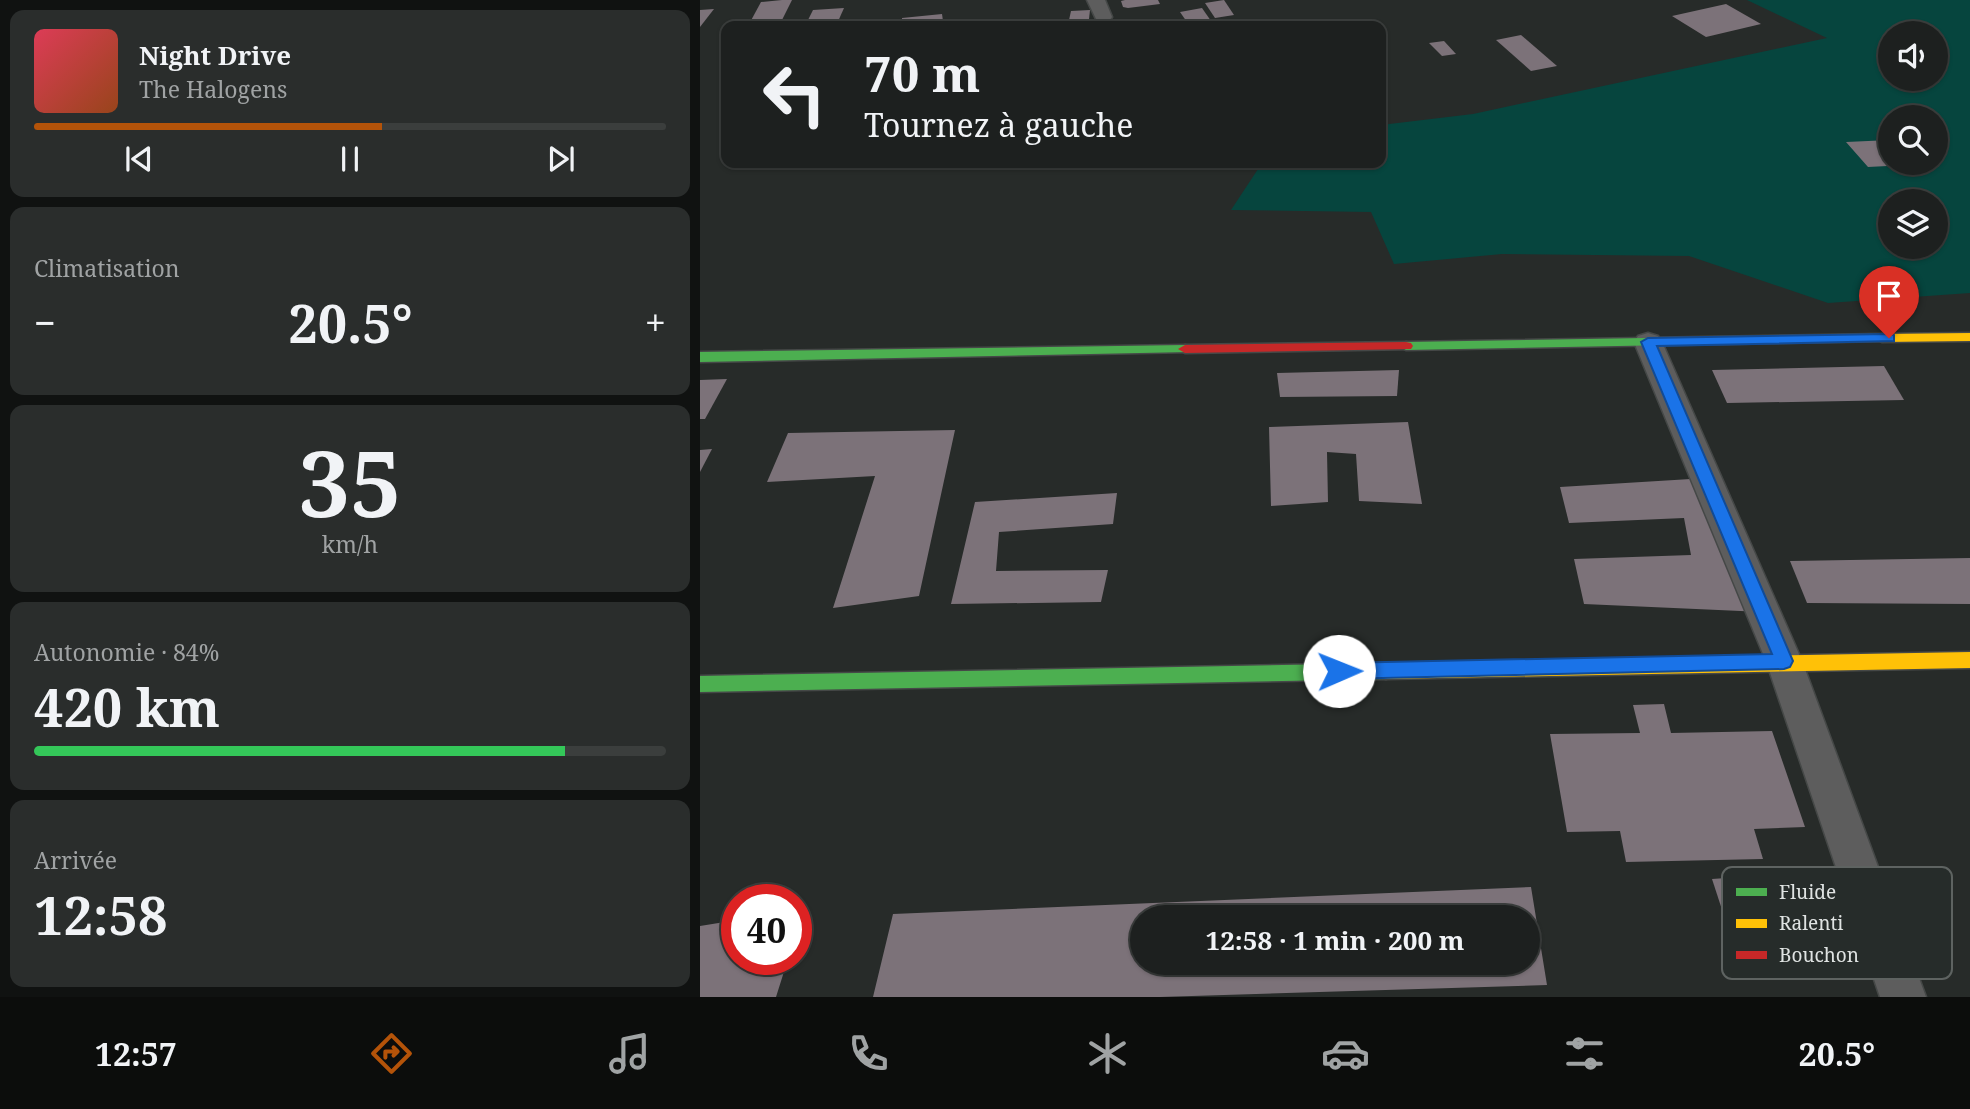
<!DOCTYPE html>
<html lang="fr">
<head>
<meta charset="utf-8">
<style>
	body { margin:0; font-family:"Noto Serif",serif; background:#2a2d2c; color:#f1f3f6; height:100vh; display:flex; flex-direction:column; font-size:26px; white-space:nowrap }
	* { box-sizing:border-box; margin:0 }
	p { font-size:23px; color:#a0a3a4 }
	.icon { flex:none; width:38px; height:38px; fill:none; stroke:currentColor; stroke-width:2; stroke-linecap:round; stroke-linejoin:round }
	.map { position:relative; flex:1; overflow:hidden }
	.drawer { display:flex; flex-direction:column; gap:10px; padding:10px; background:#101211; width:700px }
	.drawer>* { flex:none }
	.hud { position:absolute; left:21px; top:21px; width:665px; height:147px; border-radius:14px; box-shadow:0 2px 5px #0004,0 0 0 2px #3b3e3d; background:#1d201f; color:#f1f3f6; overflow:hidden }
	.controls { position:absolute; left:1178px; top:21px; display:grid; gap:14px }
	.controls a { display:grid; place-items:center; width:70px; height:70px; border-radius:50%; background:#1d201f; box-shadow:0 2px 5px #0004,0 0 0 2px #3b3e3d; font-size:35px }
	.speed { position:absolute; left:21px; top:884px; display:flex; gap:14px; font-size:35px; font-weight:700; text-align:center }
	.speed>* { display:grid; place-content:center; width:91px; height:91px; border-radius:50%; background:#1d201f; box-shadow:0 2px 5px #0004,0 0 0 2px #3b3e3d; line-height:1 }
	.speed .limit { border:10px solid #d22; background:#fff; color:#111 }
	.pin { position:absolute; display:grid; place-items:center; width:60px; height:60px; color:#fff; margin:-72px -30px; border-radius:50% 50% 50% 0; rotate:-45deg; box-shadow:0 0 7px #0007 }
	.pin .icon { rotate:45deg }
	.me { position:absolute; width:77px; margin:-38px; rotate:89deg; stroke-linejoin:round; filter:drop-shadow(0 0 5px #0008) }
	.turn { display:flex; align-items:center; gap:24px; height:147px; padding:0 28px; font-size:32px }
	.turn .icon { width:91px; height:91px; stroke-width:2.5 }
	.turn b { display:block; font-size:49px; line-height:60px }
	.big { font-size:52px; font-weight:700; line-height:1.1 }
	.drawer .card { flex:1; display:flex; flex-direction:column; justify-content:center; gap:10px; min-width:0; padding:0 24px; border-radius:14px; background:#2a2d2c }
	.drawer .dial { align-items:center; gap:0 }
	.dial b { font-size:91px; line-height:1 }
	.song { display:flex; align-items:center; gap:21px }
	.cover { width:84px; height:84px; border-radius:10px; background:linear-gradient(135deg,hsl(350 70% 55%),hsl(20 70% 35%)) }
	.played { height:7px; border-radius:4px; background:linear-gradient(90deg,#b45309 55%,#3b3e3d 55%) }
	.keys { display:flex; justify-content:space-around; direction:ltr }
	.heat { display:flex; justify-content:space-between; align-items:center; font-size:38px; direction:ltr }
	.charge { height:10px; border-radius:5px; background:linear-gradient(90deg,#34c759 84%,#3b3e3d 0) }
	.trip { position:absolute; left:430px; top:905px; width:410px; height:70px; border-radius:35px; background:#1d201f; box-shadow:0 2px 5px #0004,0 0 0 2px #3b3e3d; font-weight:700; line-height:70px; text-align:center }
	.tabs { display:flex; height:112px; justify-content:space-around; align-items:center; background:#0c0d0c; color:#a0a3a4 }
	.tabs .icon { width:49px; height:49px }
	.tabs .on { color:#b45309 }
	.tabs b { font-size:32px; color:#f1f3f6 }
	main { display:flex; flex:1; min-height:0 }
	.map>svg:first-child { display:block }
	.green { fill:#06453e; fill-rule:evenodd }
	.building { fill:#7c7279; fill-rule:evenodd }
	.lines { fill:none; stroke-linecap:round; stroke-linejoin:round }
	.street-casing { stroke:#454847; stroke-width:3 }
	.fast-casing { stroke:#454847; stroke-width:3 }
	.slow-casing { stroke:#454847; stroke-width:3 }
	.jam-casing { stroke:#454847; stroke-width:3 }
	.street { fill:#5d5d5d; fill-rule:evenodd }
	.fast { fill:#4caf50; fill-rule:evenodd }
	.slow { fill:#ffc107; fill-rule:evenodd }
	.jam { fill:#c62828; fill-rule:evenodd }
	.route { fill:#1a73e8; stroke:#114b97; stroke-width:2 }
	.key { fill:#262c2a; stroke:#5e6361; stroke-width:2 }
	.key-label { font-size:19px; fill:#dfe3e2 }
</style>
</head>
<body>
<main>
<section class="drawer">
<div class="card">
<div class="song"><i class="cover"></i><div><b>Night Drive</b><p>The Halogens</p></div></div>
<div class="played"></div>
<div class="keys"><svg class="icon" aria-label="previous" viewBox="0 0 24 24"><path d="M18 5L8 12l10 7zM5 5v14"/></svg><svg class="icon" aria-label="pause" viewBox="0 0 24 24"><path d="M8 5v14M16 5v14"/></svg><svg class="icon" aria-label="next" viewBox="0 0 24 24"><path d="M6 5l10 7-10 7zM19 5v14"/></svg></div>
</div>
<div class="card"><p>Climatisation</p>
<div class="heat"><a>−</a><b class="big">20.5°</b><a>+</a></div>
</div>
<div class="card dial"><b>35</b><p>km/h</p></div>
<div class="card"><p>Autonomie · 84%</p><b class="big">420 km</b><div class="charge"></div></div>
<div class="card"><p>Arrivée</p><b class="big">12:58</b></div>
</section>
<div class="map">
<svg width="1270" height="997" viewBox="0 0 1270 997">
	<rect width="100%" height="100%" fill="#272b29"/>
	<!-- green -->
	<path class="green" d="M1047,0H1270V293L1128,303L989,256L802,254L694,264L671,212L531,210L562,163H681V125L773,114L1127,38ZM1190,33H1236V79H1190ZM1190,117H1236V163H1190ZM1190,201H1236V247H1190Z"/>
	<!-- building -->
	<g class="building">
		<polygon points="82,0 92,0 79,26 48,26 61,2"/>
		<polygon points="425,0 458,0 460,4 428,8 423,7 421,1"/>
		<polygon points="524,0 534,15 515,18 505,3"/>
		<polygon points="1026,4 1061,24 1006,37 972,16"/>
		<polygon points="144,8 136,26 105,26 113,10"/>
		<polygon points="502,8 511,21 489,25 480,12"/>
		<polygon points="14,9 0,27 0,10"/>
		<polygon points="390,10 389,19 369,20 371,11"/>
		<polygon points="242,14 243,21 202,26 202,18"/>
		<polygon points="821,35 857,66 831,71 796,40"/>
		<polygon points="744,41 756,54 742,56 729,43"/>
		<polygon points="1190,140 1190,163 1207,165 1168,167 1146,142"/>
		<polygon points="1184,366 1204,400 1027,403 1012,370"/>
		<polygon points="699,370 697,396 580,397 577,373"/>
		<polygon points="27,379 5,419 0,419 0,380"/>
		<polygon points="708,422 722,504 659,501 656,454 627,452 628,502 571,506 569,427"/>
		<polygon points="255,430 219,596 133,608 175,476 67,482 88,433"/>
		<polygon points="12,449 0,472 0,450"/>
		<polygon points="1007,478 1063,612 884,604 874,559 991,555 984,518 869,523 860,487"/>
		<polygon points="417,493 413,524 299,532 296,571 408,570 401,602 251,604 275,502"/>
		<polygon points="1270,558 1270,604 1107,603 1090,561"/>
		<polygon points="964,704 971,733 1072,731 1105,827 1054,829 1063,859 926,862 920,831 867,832 850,734 940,733 933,705"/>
		<polygon points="1111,872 1130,921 1028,928 1012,879"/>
		<path d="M831,887L847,985L460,997H173L193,914ZM443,917H828V962H443Z"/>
		<polygon points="37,920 37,959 88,959 76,997 0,997 0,926"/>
	</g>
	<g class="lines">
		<defs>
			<g id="street">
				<polygon points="387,0 405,0 412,17 409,21 397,21"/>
				<polygon points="948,333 958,336 962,342 1102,661 1226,997 1180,997 1066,661 934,342 938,336"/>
			</g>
			<g id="fast">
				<polygon points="1182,334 1189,338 1187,341 706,350 699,346 706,342"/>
				<polygon points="485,345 490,346 492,349 490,352 0,362 0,352"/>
				<polygon points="686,663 692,665 695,671 692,677 686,679 0,692 0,676"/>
			</g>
			<g id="slow">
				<polygon points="1270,333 1270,341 1182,342 1175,338 1182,334"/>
				<polygon points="1270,652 1270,668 686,679 680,677 677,671 680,665 686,663"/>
			</g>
			<polygon id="jam" points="706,342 711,343 713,346 711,349 485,353 478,349 485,345"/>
		</defs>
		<!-- street casing -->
		<use href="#street" class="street-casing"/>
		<!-- fast casing -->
		<use href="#fast" class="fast-casing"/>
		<!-- slow casing -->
		<use href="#slow" class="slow-casing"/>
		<!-- jam casing -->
		<use href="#jam" class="jam-casing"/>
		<!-- street -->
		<use href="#street" class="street"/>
		<!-- fast -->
		<use href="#fast" class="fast"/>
		<!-- slow -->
		<use href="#slow" class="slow"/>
		<!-- jam -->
		<use href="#jam" class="jam"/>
	</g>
	<!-- route -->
	<polygon class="route" points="1189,334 1194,335 1194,341 957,346 1093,661 1090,667 1084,669 639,679 633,676 630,671 633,665 639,663 1072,654 941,342 948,338"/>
	<!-- legend -->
	<rect x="1022" y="867" width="230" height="112" rx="10" class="key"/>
	<rect x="1036" y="888" width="31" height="8" fill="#4caf50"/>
	<rect x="1036" y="919" width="31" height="9" fill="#ffc107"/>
	<rect x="1036" y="951" width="31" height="8" fill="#c62828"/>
	<g class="key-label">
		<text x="1079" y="899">Fluide</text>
		<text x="1079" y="930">Ralenti</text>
		<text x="1079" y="962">Bouchon</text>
	</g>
</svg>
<div class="controls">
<a><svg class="icon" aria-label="sound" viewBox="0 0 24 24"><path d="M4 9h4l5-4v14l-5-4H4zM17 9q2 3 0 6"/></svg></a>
<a><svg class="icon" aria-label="search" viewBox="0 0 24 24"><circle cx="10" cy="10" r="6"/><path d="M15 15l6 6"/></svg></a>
<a><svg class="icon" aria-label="layers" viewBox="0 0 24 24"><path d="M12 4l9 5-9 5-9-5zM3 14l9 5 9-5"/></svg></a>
</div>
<div class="speed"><div class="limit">40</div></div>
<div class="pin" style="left:1189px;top:338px;background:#d93025"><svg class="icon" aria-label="arrive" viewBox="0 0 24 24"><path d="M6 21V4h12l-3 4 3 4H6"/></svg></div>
<svg class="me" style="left:639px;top:671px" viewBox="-20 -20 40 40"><circle r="19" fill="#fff"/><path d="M0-13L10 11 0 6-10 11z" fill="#1a73e8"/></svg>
<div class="trip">12:58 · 1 min · 200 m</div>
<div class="hud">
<div class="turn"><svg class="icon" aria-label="left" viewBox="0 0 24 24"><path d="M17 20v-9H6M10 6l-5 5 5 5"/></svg><div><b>70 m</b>Tournez à gauche</div></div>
</div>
</div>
</main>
<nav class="tabs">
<b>12:57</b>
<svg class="icon on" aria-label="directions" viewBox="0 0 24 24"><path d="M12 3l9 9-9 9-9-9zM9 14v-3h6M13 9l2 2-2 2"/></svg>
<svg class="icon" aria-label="music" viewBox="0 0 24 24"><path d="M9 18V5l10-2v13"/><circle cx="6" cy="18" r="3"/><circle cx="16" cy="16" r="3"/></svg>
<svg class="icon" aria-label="phone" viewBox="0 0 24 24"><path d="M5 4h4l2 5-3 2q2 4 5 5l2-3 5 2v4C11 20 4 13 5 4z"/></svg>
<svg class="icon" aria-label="climate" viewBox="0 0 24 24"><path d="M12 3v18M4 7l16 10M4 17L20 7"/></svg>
<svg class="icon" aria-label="car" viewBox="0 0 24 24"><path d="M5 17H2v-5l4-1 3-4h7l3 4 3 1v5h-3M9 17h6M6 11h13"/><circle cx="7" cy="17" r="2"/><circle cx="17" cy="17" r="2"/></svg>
<svg class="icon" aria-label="filters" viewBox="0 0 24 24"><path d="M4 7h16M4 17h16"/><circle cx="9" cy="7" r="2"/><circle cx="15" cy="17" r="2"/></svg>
<b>20.5°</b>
</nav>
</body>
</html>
